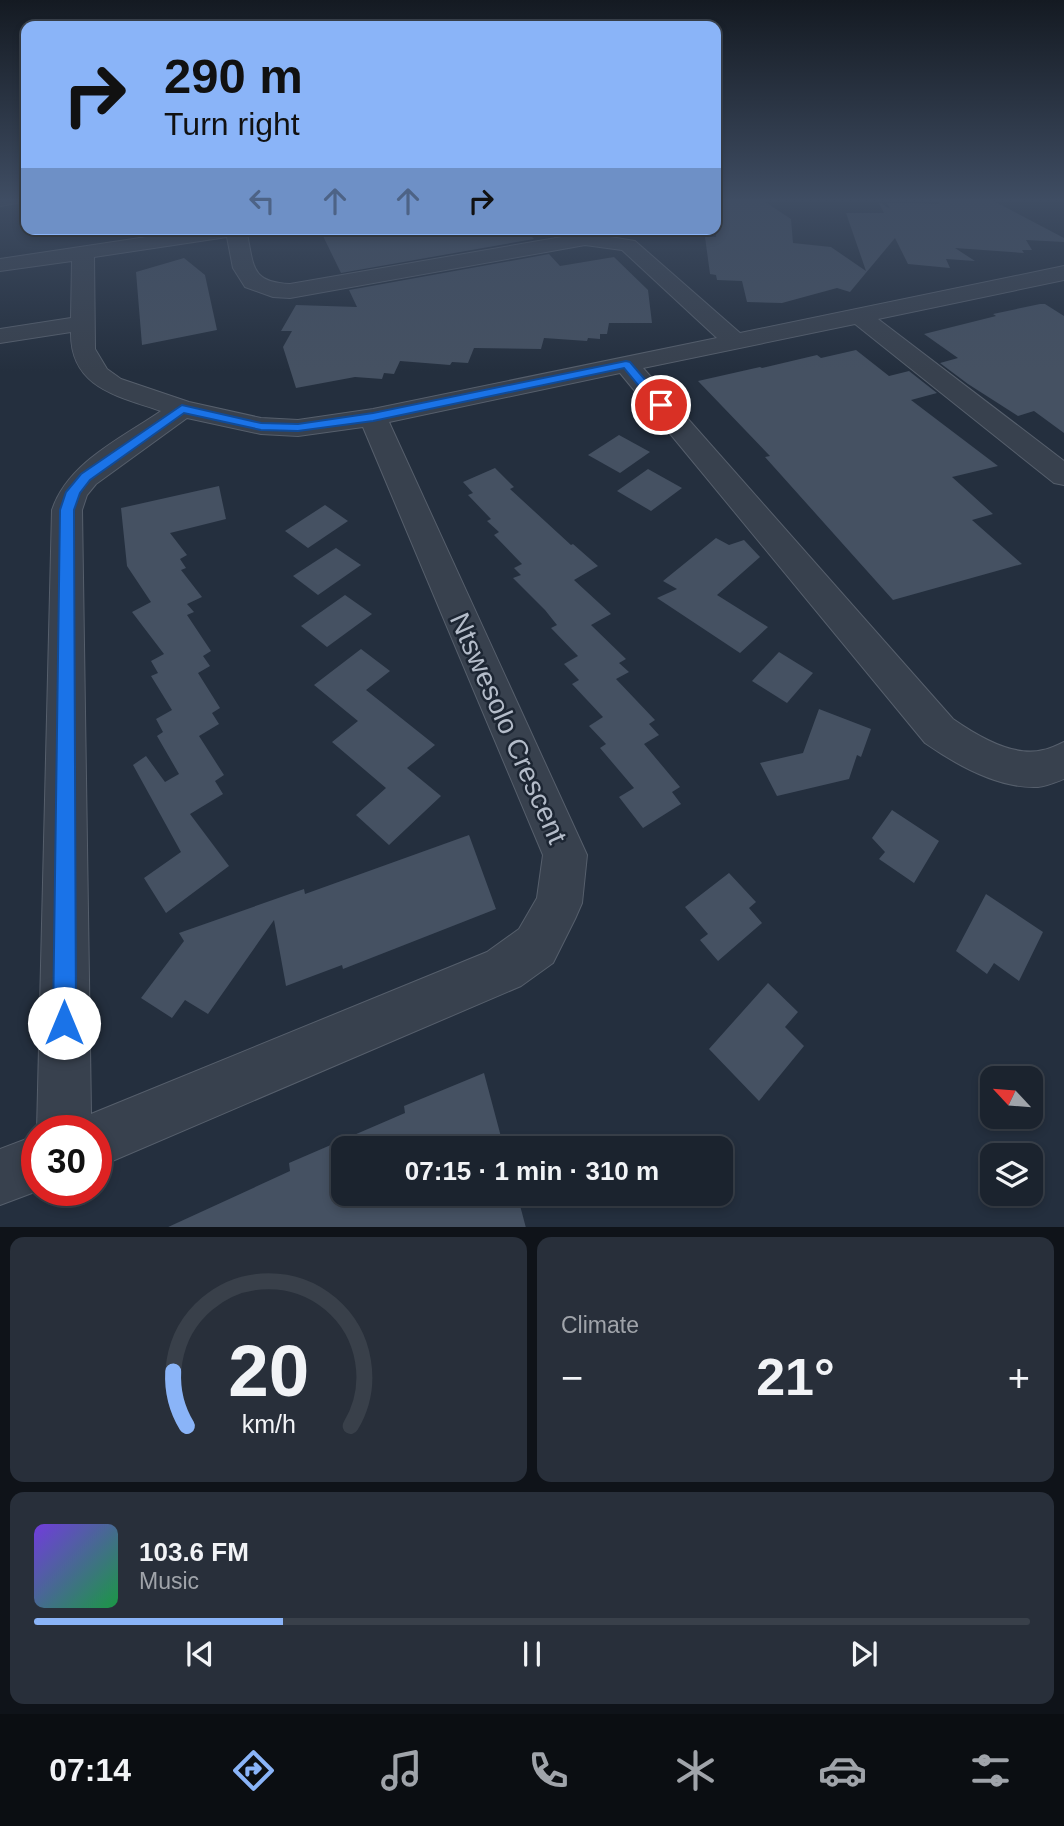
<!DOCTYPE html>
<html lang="en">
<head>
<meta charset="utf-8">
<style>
	body { margin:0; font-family:Helvetica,sans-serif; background:#282f3a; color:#f1f3f6; height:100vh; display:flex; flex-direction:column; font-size:26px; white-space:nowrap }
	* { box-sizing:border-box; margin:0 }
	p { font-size:23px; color:#a0a4aa }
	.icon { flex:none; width:38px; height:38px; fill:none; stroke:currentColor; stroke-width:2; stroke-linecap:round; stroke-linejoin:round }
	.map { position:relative; height:1227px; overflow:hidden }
	.side { display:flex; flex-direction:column; gap:10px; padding:10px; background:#0f1319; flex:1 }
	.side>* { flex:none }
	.guide { position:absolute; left:21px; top:21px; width:700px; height:214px; border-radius:14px; box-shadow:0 4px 10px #0003,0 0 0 2px #39404a; background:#8ab4f8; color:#111; overflow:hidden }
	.needle { width:46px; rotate:296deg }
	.controls { position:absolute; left:980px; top:1066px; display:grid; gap:14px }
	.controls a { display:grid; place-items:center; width:63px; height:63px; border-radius:14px; background:#1b232e; box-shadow:0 4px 10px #0003,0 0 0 2px #39404a; font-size:35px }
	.speed { position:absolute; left:21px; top:1115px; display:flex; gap:14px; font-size:35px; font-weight:700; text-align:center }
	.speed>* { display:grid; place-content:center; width:91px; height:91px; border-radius:50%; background:#1b232e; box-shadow:0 4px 10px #0003,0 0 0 2px #39404a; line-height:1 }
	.speed .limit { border:10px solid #d22; background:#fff; color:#111 }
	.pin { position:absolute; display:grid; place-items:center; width:60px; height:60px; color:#fff; margin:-30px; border:4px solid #fff; border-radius:50%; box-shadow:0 2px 7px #0007 }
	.me { position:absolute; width:77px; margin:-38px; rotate:0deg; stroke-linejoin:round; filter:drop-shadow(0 0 5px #0008) }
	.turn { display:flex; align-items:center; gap:24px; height:147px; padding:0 28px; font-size:32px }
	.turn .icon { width:91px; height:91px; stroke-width:2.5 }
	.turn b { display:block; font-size:49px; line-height:60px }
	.lanes { display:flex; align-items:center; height:66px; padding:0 28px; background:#0003; justify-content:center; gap:35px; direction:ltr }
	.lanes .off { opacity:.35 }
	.big { font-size:52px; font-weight:700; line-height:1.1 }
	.side .card { flex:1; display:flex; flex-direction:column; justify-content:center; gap:10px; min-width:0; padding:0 24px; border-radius:14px; background:#282f3a }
	.side .dial { align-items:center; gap:0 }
	.dial svg { height:182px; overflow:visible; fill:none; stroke:#39404a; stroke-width:7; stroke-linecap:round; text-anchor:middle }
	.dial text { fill:#f1f3f6; stroke:none }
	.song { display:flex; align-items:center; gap:21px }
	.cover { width:84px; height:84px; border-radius:10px; background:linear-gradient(135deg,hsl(260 70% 55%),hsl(140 70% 35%)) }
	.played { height:7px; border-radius:4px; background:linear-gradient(90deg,#8ab4f8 25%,#39404a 25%) }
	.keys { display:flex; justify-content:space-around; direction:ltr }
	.heat { display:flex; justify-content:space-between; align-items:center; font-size:38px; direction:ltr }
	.side .tiles { flex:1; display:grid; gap:10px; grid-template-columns:1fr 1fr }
	.card:last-child { grid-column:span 2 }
	.trip { position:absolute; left:331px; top:1136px; width:402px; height:70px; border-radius:14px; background:#1b232e; box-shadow:0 4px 10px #0003,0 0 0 2px #39404a; font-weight:700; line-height:70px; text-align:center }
	.menu { display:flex; height:112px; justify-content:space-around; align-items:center; background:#0b0e12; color:#a0a4aa }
	.menu .icon { width:49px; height:49px }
	.menu .current { color:#8ab4f8 }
	.menu b { font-size:32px; color:#f1f3f6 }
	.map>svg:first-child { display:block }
	.building { fill:#455162 }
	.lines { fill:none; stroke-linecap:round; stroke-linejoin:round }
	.minor-casing { stroke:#565f6c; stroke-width:2 }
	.minor { fill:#38414e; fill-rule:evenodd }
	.route { fill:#1a73e8; stroke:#114b97; stroke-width:2 }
	.labels { text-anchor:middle; stroke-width:5; stroke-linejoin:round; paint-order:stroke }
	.near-street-label { font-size:28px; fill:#b4bcc9; stroke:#1d2633 }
</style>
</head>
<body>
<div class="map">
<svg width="1064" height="1228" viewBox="0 0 1064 1228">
	<rect width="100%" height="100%" fill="#242f3e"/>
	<!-- building -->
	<g class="building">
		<polygon points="716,199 761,199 791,219 793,243 831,247 866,271 846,213 884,213 878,201 890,209 887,203 940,204 936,199 990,199 1064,238 1064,242 1026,240 1032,250 1022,250 1024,253 955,248 975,261 946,259 950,268 908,264 895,238 850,292 837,288 782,303 747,302 742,281 717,280 716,275 710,274 705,237 716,237"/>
		<polygon points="349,229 525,229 534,239 341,273 323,236 348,232"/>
		<polygon points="549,254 560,266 614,257 648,290 652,323 609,323 607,334 600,334 600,339 588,338 587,341 544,338 541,349 474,348 468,363 452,362 450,365 400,361 394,374 384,373 382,379 355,377 296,388 283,347 292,331 281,331 296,305 357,307 349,290"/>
		<polygon points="184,258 205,275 217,330 142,345 136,272"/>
		<polygon points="1040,304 1045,304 1064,316 1064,433 1034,411 1018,416 968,384 940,363 958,358 924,334 996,316 993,314"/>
		<polygon points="856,350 889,376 909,371 937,393 911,400 998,466 952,477 993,514 972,520 1022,564 893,600 765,457 770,456 698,381 760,367 762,368 817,355 821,358"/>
		<polygon points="619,435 650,452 620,473 588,455"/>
		<polygon points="495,468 514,487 510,489 571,545 573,544 598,566 574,580 611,614 591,625 626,659 619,663 629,672 616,679 655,720 649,724 659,735 644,744 680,787 672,792 681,804 643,828 619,797 634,788 600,748 606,744 589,726 603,717 572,684 579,680 564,664 578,656 551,628 557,625 545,610 513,578 521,575 514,568 522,564 494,535 499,532 487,521 491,519 468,495 473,493 463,482"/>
		<polygon points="648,469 682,488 651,511 617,491"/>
		<polygon points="219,486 226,519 170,533 187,555 180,559 186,568 181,570 202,597 187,604 194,612 187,615 211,651 203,656 210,666 198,673 220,708 212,713 219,724 199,736 224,775 215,781 223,794 190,814 229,866 166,913 144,878 181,852 133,765 146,756 165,782 179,774 157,736 163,732 156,719 172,710 151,676 158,673 151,661 164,654 132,612 151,602 127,566 121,508"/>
		<polygon points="325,505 348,521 308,548 285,531"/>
		<polygon points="716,538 729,545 744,540 760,557 717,595 768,627 740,653 657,598 677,589 663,581"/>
		<polygon points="336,548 361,565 318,595 293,576"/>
		<polygon points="345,595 372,614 327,647 301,626"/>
		<polygon points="361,649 390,671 366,690 435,745 407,768 441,796 389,845 356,815 386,788 332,742 358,721 314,685"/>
		<polygon points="779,652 813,673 787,703 752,681"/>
		<polygon points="819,709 871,729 861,757 857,755 849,779 777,796 760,763 803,753"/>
		<polygon points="892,810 939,841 914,883 879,859 885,852 872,838"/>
		<polygon points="469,835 496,909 343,969 342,965 286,986 274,920 208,1014 185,1000 172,1018 141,998 184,941 179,933 304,889 305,894"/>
		<polygon points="729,873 756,902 749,908 762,923 718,961 700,940 708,934 685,907"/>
		<polygon points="986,894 1043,932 1019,981 994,963 987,974 956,951"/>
		<polygon points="768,983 798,1012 785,1027 804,1046 759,1101 709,1049"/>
		<polygon points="484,1073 504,1148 343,1148 343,1194 517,1194 526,1228 166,1228 290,1171 289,1163 405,1113 404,1106"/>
	</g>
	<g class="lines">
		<defs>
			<g id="minor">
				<polygon points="0,199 19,199 17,203 0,206"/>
				<path d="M200,229H252L247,234C254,267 251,282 290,284L585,233L635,241L740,333L1064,266V280L878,319L1064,461V485L1054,483L855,324L643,368L953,719C976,735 1013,758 1043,750C1050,749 1057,745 1064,742V779C1056,782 1047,786 1038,787C999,789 955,764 925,743L620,373L389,422L587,855L582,903L575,919L553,963L521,986L96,1168V1130L37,1131L52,510C68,462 122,438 161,411C118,396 70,388 71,332L0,343V329L71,318L72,261L0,271V259ZM227,237L233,268L245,287L273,297L290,298L585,245L622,250L717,338L373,409L298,420L261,418L189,402L121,379L107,369L95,349L94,257ZM187,418L261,434L298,436L363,427L543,855L537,898L519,929L487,952L91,1114L82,510L87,495L96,484Z"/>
				<polygon points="37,1135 37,1190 40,1190 0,1205 0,1149"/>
			</g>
		</defs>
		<!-- minor casing -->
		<use href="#minor" class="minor-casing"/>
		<!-- minor -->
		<use href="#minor" class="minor"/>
	</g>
	<!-- sky -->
	<linearGradient id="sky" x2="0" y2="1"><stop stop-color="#141a22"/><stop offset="0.54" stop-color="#3f4d63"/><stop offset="1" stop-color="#3f4d63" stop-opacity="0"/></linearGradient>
	<rect width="1064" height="371" fill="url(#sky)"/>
	<!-- route -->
	<polygon class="route" points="626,361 630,362 665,403 665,408 657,408 624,368 373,421 298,431 261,430 184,413 90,480 80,493 74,510 76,1023 72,1031 64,1034 56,1031 53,1023 60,510 66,492 81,474 182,405 261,423 298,424 373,413"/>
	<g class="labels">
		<!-- near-street labels -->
		<g class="near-street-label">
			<text transform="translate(509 728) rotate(66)" y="10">Ntswesolo Crescent</text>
		</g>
	</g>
</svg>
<div class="controls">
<a><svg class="needle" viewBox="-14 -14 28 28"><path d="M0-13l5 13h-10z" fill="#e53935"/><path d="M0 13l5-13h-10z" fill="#a0a4aa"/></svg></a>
<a><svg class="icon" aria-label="layers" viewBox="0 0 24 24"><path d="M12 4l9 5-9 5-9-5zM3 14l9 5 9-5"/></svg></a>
</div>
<div class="speed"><div class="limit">30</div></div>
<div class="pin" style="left:661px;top:405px;background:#d93025"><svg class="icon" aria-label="arrive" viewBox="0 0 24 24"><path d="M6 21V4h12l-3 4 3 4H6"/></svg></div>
<svg class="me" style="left:64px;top:1023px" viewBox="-20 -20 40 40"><circle r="19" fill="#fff"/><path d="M0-13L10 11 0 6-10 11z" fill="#1a73e8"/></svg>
<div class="trip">07:15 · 1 min · 310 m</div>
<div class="guide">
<div class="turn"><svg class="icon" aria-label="right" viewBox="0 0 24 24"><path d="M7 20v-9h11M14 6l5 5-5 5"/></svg><div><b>290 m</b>Turn right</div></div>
<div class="lanes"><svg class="icon off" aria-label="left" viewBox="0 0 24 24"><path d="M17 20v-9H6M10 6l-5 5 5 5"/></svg><svg class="icon off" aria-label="ahead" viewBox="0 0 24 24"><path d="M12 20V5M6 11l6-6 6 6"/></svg><svg class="icon off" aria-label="ahead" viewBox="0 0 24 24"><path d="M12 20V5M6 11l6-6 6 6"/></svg><svg class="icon" aria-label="right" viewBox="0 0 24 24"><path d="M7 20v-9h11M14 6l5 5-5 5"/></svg></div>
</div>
</div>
<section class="side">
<div class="tiles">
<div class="card dial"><svg viewBox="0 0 100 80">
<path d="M14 69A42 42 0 1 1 86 69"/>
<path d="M14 69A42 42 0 0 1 8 45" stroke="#8ab4f8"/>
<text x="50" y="56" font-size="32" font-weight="700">20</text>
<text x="50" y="72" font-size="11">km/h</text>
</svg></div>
<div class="card"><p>Climate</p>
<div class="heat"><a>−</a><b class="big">21°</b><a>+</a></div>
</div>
<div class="card">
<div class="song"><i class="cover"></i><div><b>103.6 FM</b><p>Music</p></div></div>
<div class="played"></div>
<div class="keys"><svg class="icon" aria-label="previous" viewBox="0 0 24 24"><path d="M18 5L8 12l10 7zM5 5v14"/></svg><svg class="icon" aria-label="pause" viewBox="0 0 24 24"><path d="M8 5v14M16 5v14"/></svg><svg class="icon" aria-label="next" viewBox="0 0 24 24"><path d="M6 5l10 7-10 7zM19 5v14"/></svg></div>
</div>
</div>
</section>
<nav class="menu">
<b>07:14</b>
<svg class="icon current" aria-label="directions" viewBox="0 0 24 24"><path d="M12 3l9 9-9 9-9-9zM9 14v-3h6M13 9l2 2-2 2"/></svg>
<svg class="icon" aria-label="music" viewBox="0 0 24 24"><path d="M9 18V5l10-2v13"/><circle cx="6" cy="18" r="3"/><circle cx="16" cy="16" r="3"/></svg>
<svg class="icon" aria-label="phone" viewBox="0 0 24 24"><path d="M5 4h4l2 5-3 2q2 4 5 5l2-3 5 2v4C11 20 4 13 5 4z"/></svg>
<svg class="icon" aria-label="climate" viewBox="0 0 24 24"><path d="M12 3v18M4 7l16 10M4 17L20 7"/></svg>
<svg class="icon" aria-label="car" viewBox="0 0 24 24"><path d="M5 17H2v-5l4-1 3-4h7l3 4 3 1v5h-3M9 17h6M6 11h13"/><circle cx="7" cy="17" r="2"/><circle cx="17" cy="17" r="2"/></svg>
<svg class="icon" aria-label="filters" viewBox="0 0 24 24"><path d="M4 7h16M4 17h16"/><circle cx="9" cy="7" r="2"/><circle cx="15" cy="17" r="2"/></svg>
</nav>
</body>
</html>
